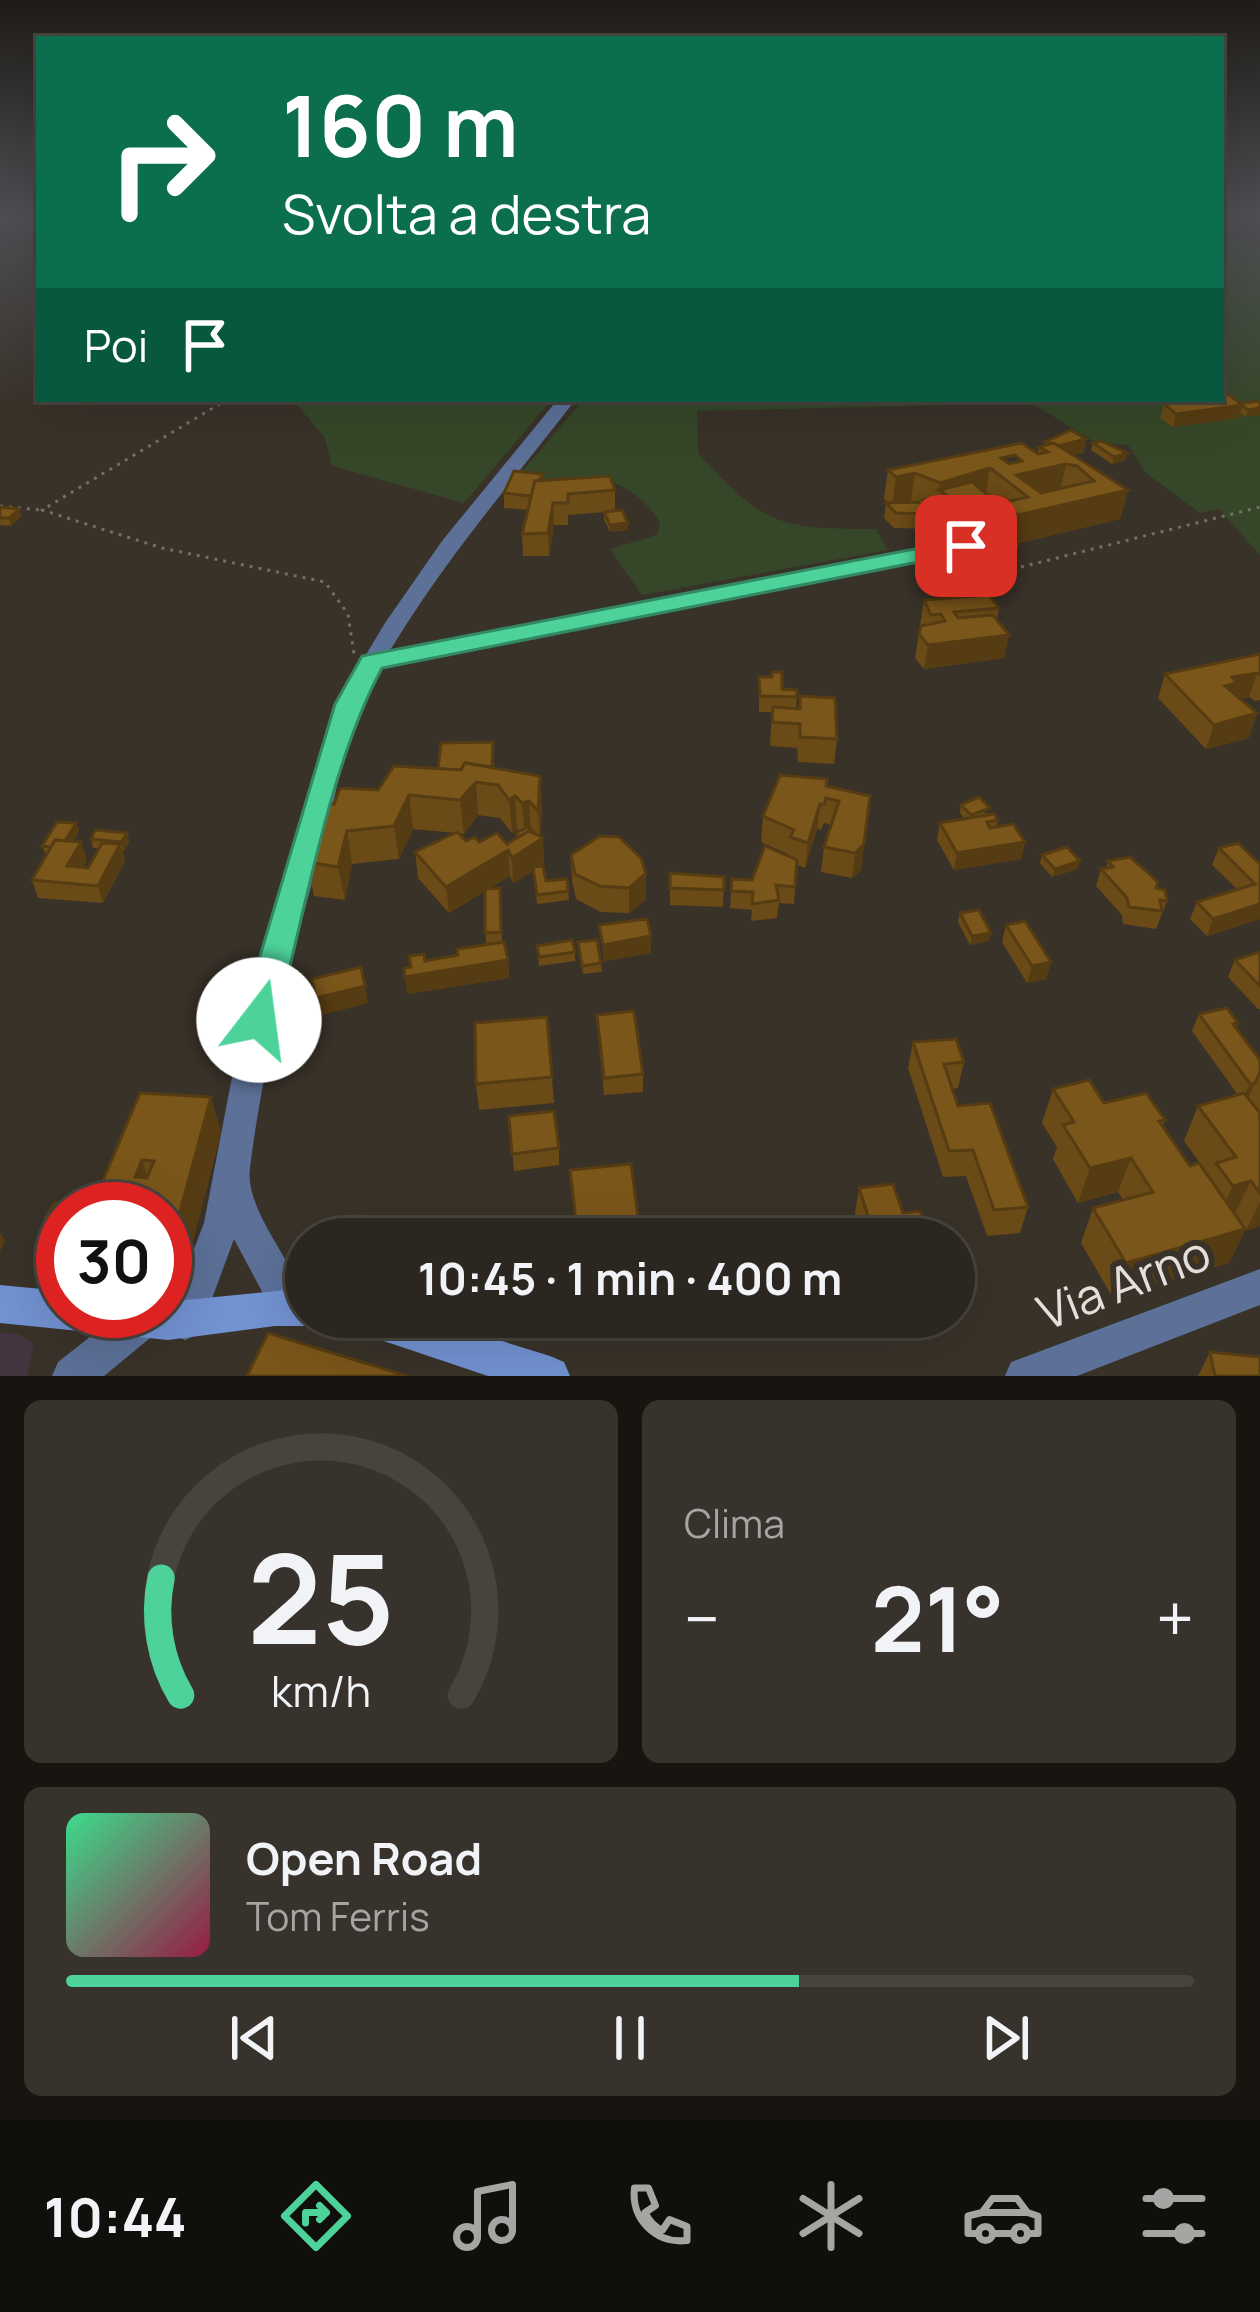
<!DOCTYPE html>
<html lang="it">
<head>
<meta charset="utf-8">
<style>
	body { margin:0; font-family:Manrope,sans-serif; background:#37322c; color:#f1f3f6; height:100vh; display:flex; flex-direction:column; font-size:45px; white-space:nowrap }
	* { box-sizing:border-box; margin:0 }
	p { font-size:39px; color:#a6a5a4 }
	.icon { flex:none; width:66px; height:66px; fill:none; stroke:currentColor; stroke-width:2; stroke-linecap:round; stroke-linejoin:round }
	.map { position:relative; height:1376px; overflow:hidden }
	.drawer { display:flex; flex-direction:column; gap:24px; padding:24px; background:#181511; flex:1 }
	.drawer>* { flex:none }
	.top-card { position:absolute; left:36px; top:36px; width:1188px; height:366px; border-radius:0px; box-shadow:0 12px 48px #0002,0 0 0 3px #47433d; background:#0b6e4f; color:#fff; overflow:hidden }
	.speed { position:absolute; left:36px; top:1182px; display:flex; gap:24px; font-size:60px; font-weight:700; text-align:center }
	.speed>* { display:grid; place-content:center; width:156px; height:156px; border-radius:50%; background:#2b261f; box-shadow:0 12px 48px #0002,0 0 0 3px #47433d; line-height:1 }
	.speed .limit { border:18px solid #d22; background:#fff; color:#111 }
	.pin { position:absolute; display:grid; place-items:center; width:102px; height:102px; color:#fff; margin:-51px; border-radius:24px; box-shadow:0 6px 18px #0006 }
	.me { position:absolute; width:132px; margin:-66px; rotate:15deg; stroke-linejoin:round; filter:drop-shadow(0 0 9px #0008) }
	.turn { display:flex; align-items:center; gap:42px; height:252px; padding:0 48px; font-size:54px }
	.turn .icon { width:156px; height:156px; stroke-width:2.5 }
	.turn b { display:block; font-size:84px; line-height:102px }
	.then { display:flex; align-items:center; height:114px; padding:0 48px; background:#0003; gap:24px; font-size:45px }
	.big { font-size:90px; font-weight:700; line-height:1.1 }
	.drawer .tile { flex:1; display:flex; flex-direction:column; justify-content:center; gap:18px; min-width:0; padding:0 42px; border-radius:18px; background:#37322c }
	.drawer .dial { align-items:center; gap:0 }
	.dial svg { height:312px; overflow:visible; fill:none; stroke:#47433d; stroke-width:7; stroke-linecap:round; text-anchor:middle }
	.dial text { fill:#f1f3f6; stroke:none }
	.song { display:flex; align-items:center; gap:36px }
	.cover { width:144px; height:144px; border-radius:18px; background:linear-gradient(135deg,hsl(150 70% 55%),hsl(340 70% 35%)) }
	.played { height:12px; border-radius:6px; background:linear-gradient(90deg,#4dd39a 65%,#47433d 65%) }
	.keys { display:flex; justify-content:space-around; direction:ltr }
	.heat { display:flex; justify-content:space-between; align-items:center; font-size:66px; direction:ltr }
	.drawer .tiles { flex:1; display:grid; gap:24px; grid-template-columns:1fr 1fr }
	.tile:last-child { grid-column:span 2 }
	.trip { position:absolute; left:285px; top:1218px; width:690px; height:120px; border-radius:60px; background:#2b261f; box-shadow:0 12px 48px #0002,0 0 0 3px #47433d; font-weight:700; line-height:120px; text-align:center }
	.dock { display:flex; height:192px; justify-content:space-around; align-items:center; background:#110f0c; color:#a6a5a4 }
	.dock .icon { width:84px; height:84px }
	.dock .current { color:#4dd39a }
	.dock b { font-size:54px; color:#f1f3f6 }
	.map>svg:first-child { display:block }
	.medical { fill:#453541 }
	.green { fill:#364729 }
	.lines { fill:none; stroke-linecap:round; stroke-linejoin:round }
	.path { stroke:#746e66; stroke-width:3; stroke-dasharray:3 6; stroke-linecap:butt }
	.lane { stroke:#5c7098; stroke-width:12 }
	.street { fill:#5c7098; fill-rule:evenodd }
	.secondary { fill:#7292d1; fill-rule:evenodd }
	.wall { fill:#6a4a16; fill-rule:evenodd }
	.shaded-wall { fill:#563c12 }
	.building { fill:#7b561a; stroke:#563c12; stroke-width:3; fill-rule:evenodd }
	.route { fill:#4dd39a; stroke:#328964; stroke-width:3 }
	.labels { text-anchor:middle; stroke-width:12; stroke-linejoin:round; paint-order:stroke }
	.near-street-label { font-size:48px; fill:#e4dfda; stroke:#393229 }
</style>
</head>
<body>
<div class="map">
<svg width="1260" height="1376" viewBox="0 0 1260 1376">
	<rect width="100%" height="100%" fill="#393229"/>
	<!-- medical -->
	<polygon class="medical" points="0,1333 18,1334 34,1343 27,1376 0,1376"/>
	<!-- green -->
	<g class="green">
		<path d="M1221,234L1260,249V555L1219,509L1200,513L1146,473L1128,445L1097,443L1031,403L697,411L698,453C764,526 779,529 876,529L888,550L642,595L610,549L657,535L660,522C617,460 575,479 509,487L584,399H1221Z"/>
		<polygon points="292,399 552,399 464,503 332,466 325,438"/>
	</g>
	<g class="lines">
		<!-- path -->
		<g class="path">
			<polyline points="228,399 42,510 162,548 325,582 348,614 354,654"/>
			<polyline points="0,506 40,510"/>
			<polyline points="923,571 989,575 1260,507"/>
		</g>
		<!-- lane -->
		<polyline class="lane" points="373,661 966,546"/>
		<!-- street -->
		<g class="street">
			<path d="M558,399H576C501,496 421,587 364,697C345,736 338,787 327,829C296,941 264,1052 250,1168C243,1217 314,1280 304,1318L290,1324L276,1318L234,1239L199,1334L185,1340L171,1334L166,1321L204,1223L243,1020L337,703L385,623L442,541Z"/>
			<polygon points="1260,1269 1260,1305 1077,1376 1005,1376 1011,1362"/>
			<polygon points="123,1311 156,1311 160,1321 155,1334 104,1376 52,1376 58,1362"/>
		</g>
		<!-- secondary -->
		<g class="secondary">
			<polygon points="0,1285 63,1291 63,1311 165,1311 165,1302 306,1288 306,1317 321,1317 306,1326 275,1326 168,1340 0,1323"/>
			<polygon points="346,1317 425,1317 550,1356 564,1362 570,1376 488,1376 351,1330"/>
		</g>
	</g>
	<!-- wall -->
	<g class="wall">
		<polygon points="1260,403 1246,417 1241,413 1239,418 1173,427 1160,418 1164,404"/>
		<path d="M1086,439L1083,453L1073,455L1128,490L1120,519L1019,543L1017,550L997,555L967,533L966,535L938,537L930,529L894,528L884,518L886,503H889L884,499L888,470L1022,443L1037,454L1039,447L1044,445L1045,442ZM1015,455L1022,461L1009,464L1001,458Z"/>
		<polygon points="1093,443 1127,453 1126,460 1112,464 1091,450"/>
		<polygon points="543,481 615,490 615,511 628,530 610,532 604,519 604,512 568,515 568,525 554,525 549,556 523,556 522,534 528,510 504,508 504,493"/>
		<polygon points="0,507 19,509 21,516 11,526 0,525"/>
		<polygon points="924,600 999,608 997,619 1004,658 924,669 915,658"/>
		<polygon points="1260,654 1260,700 1255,701 1249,697 1240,699 1249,738 1206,749 1158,698 1165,674"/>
		<polygon points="759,677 797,697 796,708 798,708 800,696 837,739 834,764 798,762 797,748 770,746 772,712 759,712"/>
		<path d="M493,742L494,768L542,809L540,837L543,838L544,864L541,866L546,881L567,879L569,900L537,904L533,871L513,883L510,876L488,889L500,888L502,942L508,960L509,978L407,994L411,967L425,961L458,955L486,944L485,891L449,913L418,878L415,852L456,833L413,829L399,859L352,864L345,900L314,896L307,862L334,804L438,769ZM478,815L500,818L512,833L517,829L520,832L516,833V838L507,844L466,841L458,833L464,834Z"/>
		<polygon points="826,786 870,796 861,870 852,878 821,872 824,847 831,825 824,823 821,830 817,829 805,868 797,865 794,904 779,903 777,918 751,921 752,910 730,908 732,879 752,880 788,856 788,854 761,842 763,816"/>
		<polygon points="961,805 989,814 998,820 996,827 1025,842 1021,859 954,870 937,840 940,823 965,819 960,813"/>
		<polygon points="76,823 79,831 73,842 87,859 82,868 88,868 99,848 93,848 91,839 127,833 129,842 124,851 122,850 125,861 103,903 38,898 32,880 46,855 42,846"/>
		<polygon points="600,836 646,899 629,913 601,912 576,899 572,881 571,855"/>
		<polygon points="1219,848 1260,864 1260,919 1207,936 1190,919 1197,902 1237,889 1212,865"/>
		<polygon points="1042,855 1080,861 1077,869 1052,877 1040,863"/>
		<polygon points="1108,861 1156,888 1167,901 1156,929 1123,924 1122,915 1096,886 1101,869 1106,868"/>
		<polygon points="670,873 724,877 723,907 670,905"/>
		<polygon points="960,913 989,941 970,945 958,922"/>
		<polygon points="1006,925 1051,962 1046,979 1027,983 1002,942"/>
		<polygon points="578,942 601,963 602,972 583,974"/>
		<polygon points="537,946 575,952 575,961 539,966"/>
		<polygon points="1260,952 1260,1009 1258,1009 1228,977 1235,960"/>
		<polygon points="1199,1014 1238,1023 1236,1028 1260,1060 1260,1226 1245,1230 1229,1263 1112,1296 1081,1243 1093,1208 1123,1200 1118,1192 1078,1203 1053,1159 1057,1147 1042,1123 1053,1089 1165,1120 1162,1126 1190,1166 1210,1177 1184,1141 1198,1106 1238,1095 1192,1031"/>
		<polygon points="597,1015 643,1074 643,1092 604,1095"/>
		<polygon points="547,1017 554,1103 479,1110 476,1084"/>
		<polygon points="913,1042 964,1062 958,1088 953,1089 958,1106 1028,1207 1020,1233 987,1236 966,1176 943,1177 908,1068"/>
		<polygon points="140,1093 221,1132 177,1304 165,1303 165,1209 91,1209"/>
		<polygon points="509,1116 559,1148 559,1165 514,1171"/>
		<polygon points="859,1188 903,1213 930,1239 850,1239 853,1218 856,1218 855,1214"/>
		<polygon points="63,1209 63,1289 53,1287 37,1253 51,1230 45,1218"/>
		<polygon points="1210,1352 1260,1376 1198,1376"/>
	</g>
	<!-- shaded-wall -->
	<g class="shaded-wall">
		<polygon points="1243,405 1239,418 1173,427 1176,414"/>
		<polygon points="1260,408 1260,415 1246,417 1248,410"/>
		<polygon points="1086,439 1083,453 1050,461 1053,447"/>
		<polygon points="1127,453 1126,460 1112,464 1114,457"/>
		<polygon points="1066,464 1060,492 1027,500 1016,475"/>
		<polygon points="990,468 985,497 939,490 940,483"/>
		<polygon points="915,473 911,501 892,505 896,477"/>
		<polygon points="1128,490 1120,519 1019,543 1017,550 997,555 1001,533 1015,529 1018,515"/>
		<polygon points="553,503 554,525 549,556 548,533"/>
		<polygon points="19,509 21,516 11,526 9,518"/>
		<polygon points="628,523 628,530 610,532 610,525"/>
		<polygon points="1009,635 1004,658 924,669 928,645"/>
		<polygon points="1257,673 1249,697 1231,700 1225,686 1232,677"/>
		<polygon points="1257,713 1249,738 1206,749 1214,725"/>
		<polygon points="540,776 542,809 540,840 543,838 544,864 513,883 512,858 540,840 538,811"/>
		<polygon points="476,782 478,815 464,834 460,800"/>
		<polygon points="409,795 413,829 399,859 394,826"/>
		<polygon points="515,796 517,829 512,833 509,800"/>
		<polygon points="529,801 531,834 525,837 522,803"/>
		<polygon points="820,804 817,829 805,868 808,843"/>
		<polygon points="76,823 79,831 65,856 62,847"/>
		<polygon points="347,831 352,864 345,900 338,867"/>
		<polygon points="127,833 129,842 124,851 121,842"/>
		<polygon points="81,842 87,859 73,884 67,866"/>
		<polygon points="1025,842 1021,859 954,870 957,853"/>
		<polygon points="120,844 125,861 103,903 98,886"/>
		<polygon points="864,844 861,870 852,878 855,853"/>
		<polygon points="508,850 510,876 449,913 446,887"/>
		<polygon points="1080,861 1077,869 1052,877 1055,869"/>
		<polygon points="646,873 646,899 629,913 629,888"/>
		<polygon points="1260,904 1260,919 1207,936 1213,919"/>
		<polygon points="991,933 989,941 970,945 972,936"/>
		<polygon points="651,936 651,953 603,962 603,945"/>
		<polygon points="508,960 509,978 407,994 405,977"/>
		<polygon points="1051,962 1046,979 1027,983 1032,966"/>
		<polygon points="365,986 368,1003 319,1016 316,998"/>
		<polygon points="1255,1083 1247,1100 1242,1101 1250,1084"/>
		<polygon points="211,1097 221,1132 177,1304 165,1273 165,1267"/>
		<polygon points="1131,1158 1118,1192 1078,1203 1090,1168"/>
		<polygon points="142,1160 154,1194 135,1177"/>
		<polygon points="1251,1181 1234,1215 1217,1220 1233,1186"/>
		<polygon points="1260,1202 1260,1226 1246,1231"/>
		<polygon points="1245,1229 1229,1263 1112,1296 1126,1263"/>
		<polygon points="1,1233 5,1241 0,1252 0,1235"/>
	</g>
	<!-- building -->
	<g class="building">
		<polygon points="1226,393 1243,405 1176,414 1164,404 1221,399 1221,394"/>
		<polygon points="1257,401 1260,403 1260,408 1248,410 1240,404"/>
		<polygon points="1071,430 1086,439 1058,446 1045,442"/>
		<polygon points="1101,441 1127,453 1114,457 1093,443"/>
		<path d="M1022,443L1038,454L1048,452L1039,447L1054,443L1128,490L1018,515L1002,503L1028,497L990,468L940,483L915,473L896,477L888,470ZM1015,455L1022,461L1009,464L1001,458ZM1066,464L1077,466L1094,481L1041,493L1016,475Z"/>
		<polygon points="514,471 543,474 539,481 535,481 531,496 504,493"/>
		<polygon points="610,476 615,490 568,494 568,503 553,503 548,533 522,534 535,481"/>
		<polygon points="972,482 1000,505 992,507 1022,527 1001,533 939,490"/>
		<polygon points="938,497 969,520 940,523 932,514 896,513 886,503 917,502 938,512 923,500"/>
		<polygon points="0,507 19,509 9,518 0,518"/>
		<polygon points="622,510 628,523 610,525 604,512"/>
		<polygon points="989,595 999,608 954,612 958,618 993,615 1009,635 928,645 919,634 921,626 945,621 941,614 931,615 924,600"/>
		<polygon points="1260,654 1260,675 1257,673 1232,677 1237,683 1225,686 1257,713 1214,725 1165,674"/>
		<polygon points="772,672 782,672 782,689 797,690 797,697 760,696 759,677 772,677"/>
		<polygon points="800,696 835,698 837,739 800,737 800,724 772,722 773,707 800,709"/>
		<polygon points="493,742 492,767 465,763 461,770 438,769 441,743"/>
		<polygon points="465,763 540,776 538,811 529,801 522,803 515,796 509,800 498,785 476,782 460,800 409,795 394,826 347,831 338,867 307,862 322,804 334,804 340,788 378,790 394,766 461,770"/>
		<polygon points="780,775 827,779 826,786 870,796 864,844 855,853 824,847 839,801 826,798 824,805 820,804 808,843 790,837 794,830 763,816"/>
		<polygon points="979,797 990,808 971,815 961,805"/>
		<polygon points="994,814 998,820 987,822 990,828 1013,824 1025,842 957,853 940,823"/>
		<polygon points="57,822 76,823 65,841 55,840 51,847 42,846"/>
		<polygon points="529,827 536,835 529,831 519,837 516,833"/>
		<polygon points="95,830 127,833 121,842 91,839"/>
		<polygon points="529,831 543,838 512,858 508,850 446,887 415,852 457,832 466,841 475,837 479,842 497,833 507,844"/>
		<polygon points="600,836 619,837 641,858 646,873 629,888 600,886 575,874 571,855"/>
		<polygon points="55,840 81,842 67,866 88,868 102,843 120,844 98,886 32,880"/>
		<polygon points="1238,843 1260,864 1260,904 1213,919 1197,902 1255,884 1219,848"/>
		<polygon points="765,846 797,860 795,887 776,885 779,900 752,904 753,892 731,891 732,879 752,880"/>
		<polygon points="1067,847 1080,861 1055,869 1042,855"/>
		<polygon points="1130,857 1158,882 1156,888 1165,890 1167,901 1160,900 1162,911 1129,907 1127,898 1101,869 1113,867 1108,861"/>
		<polygon points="543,866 546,881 567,879 568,891 537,895 533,867"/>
		<polygon points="670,873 724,877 724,890 670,888"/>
		<polygon points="500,888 501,932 485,933 485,889"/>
		<polygon points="979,910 991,933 972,936 960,913"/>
		<polygon points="647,919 651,936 603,945 599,925"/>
		<polygon points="1025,921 1051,962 1032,966 1006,925"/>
		<polygon points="572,940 575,952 539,957 537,946"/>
		<polygon points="597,940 601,963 582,966 578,942"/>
		<polygon points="504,942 508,960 405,977 404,968 411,967 409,956 424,954 425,961 458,955 457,949"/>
		<polygon points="1260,952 1260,986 1235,960"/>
		<polygon points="361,967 365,986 316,998 312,979"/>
		<polygon points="1227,1008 1238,1023 1233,1024 1260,1060 1260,1072 1255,1083 1250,1084 1199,1014"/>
		<polygon points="634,1011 643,1074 604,1078 597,1015"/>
		<polygon points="547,1017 552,1077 476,1084 475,1023"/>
		<polygon points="956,1039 964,1062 944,1064 958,1106 990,1103 1028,1207 994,1210 973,1150 949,1151 913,1042"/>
		<polygon points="1089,1080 1104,1103 1146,1093 1165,1120 1159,1121 1190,1166 1199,1163 1245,1229 1126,1263 1093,1208 1153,1192 1131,1158 1090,1168 1063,1125 1074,1122 1053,1089"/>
		<path d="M140,1093L211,1097L165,1267V1209H91ZM142,1160L154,1161L147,1178L135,1177Z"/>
		<polygon points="1244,1093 1260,1113 1260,1193 1251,1181 1233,1186 1216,1163 1236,1157 1198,1106"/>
		<polygon points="554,1111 559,1148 512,1154 509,1116"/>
		<polygon points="631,1164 641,1239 578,1239 570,1170"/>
		<polygon points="893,1184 903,1213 920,1211 930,1239 859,1239 853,1218 868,1216 859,1188"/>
		<polygon points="55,1203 88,1209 63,1209 63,1258 37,1253 56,1220 45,1218"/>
		<polygon points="268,1333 407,1376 247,1376"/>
		<polygon points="1210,1352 1260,1357 1260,1376 1215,1376"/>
	</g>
	<!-- sky -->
	<linearGradient id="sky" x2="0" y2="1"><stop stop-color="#1f1c17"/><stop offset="0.53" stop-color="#4e4f54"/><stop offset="1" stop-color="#4e4f54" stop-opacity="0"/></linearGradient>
	<rect width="1260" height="409" fill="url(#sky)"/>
	<!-- route -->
	<path class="route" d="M966,539L974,541V551L382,668C330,764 305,911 277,1020L272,1030L259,1034L246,1030L241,1020L335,704L362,656Z"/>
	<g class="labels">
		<!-- near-street labels -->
		<g class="near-street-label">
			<text transform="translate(1124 1283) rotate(-21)" y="17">Via Arno</text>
		</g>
	</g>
</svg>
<div class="speed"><div class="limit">30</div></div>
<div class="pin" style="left:966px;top:546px;background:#d93025"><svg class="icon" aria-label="arrive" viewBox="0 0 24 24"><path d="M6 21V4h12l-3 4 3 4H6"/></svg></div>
<svg class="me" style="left:259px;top:1020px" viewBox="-20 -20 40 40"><circle r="19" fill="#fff"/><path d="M0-13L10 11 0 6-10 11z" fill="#4dd39a"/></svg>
<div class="trip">10:45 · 1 min · 400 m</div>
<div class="top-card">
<div class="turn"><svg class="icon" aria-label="right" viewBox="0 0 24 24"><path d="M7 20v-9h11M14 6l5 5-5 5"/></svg><div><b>160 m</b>Svolta a destra</div></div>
<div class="then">Poi<svg class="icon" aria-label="arrive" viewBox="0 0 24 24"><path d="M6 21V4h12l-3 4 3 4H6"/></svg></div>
</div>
</div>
<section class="drawer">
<div class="tiles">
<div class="tile dial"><svg viewBox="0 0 100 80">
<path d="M14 69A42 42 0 1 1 86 69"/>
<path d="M14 69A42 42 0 0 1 9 39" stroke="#4dd39a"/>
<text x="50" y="56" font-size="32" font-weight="700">25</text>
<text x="50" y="72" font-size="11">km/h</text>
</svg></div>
<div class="tile"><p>Clima</p>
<div class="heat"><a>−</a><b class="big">21°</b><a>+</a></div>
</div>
<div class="tile">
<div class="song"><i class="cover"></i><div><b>Open Road</b><p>Tom Ferris</p></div></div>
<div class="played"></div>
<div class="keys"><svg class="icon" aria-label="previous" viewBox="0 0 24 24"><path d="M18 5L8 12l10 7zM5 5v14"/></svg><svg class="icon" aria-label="pause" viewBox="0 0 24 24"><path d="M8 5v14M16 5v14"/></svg><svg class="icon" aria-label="next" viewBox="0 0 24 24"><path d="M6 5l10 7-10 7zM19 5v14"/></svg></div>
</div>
</div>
</section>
<nav class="dock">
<b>10:44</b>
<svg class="icon current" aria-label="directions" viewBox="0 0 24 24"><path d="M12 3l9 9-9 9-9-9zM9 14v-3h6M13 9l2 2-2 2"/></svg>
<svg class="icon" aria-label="music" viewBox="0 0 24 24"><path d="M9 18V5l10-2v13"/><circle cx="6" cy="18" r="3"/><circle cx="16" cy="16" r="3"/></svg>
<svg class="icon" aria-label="phone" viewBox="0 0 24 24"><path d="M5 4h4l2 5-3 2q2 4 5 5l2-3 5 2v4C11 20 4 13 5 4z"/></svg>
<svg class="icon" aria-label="climate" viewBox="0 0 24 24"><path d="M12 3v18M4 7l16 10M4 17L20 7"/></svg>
<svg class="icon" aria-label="car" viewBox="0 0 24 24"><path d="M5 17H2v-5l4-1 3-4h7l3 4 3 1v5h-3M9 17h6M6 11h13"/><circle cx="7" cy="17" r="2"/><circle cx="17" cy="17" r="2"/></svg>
<svg class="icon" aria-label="filters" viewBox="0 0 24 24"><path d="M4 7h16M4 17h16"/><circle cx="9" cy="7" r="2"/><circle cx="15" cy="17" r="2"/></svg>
</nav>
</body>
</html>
